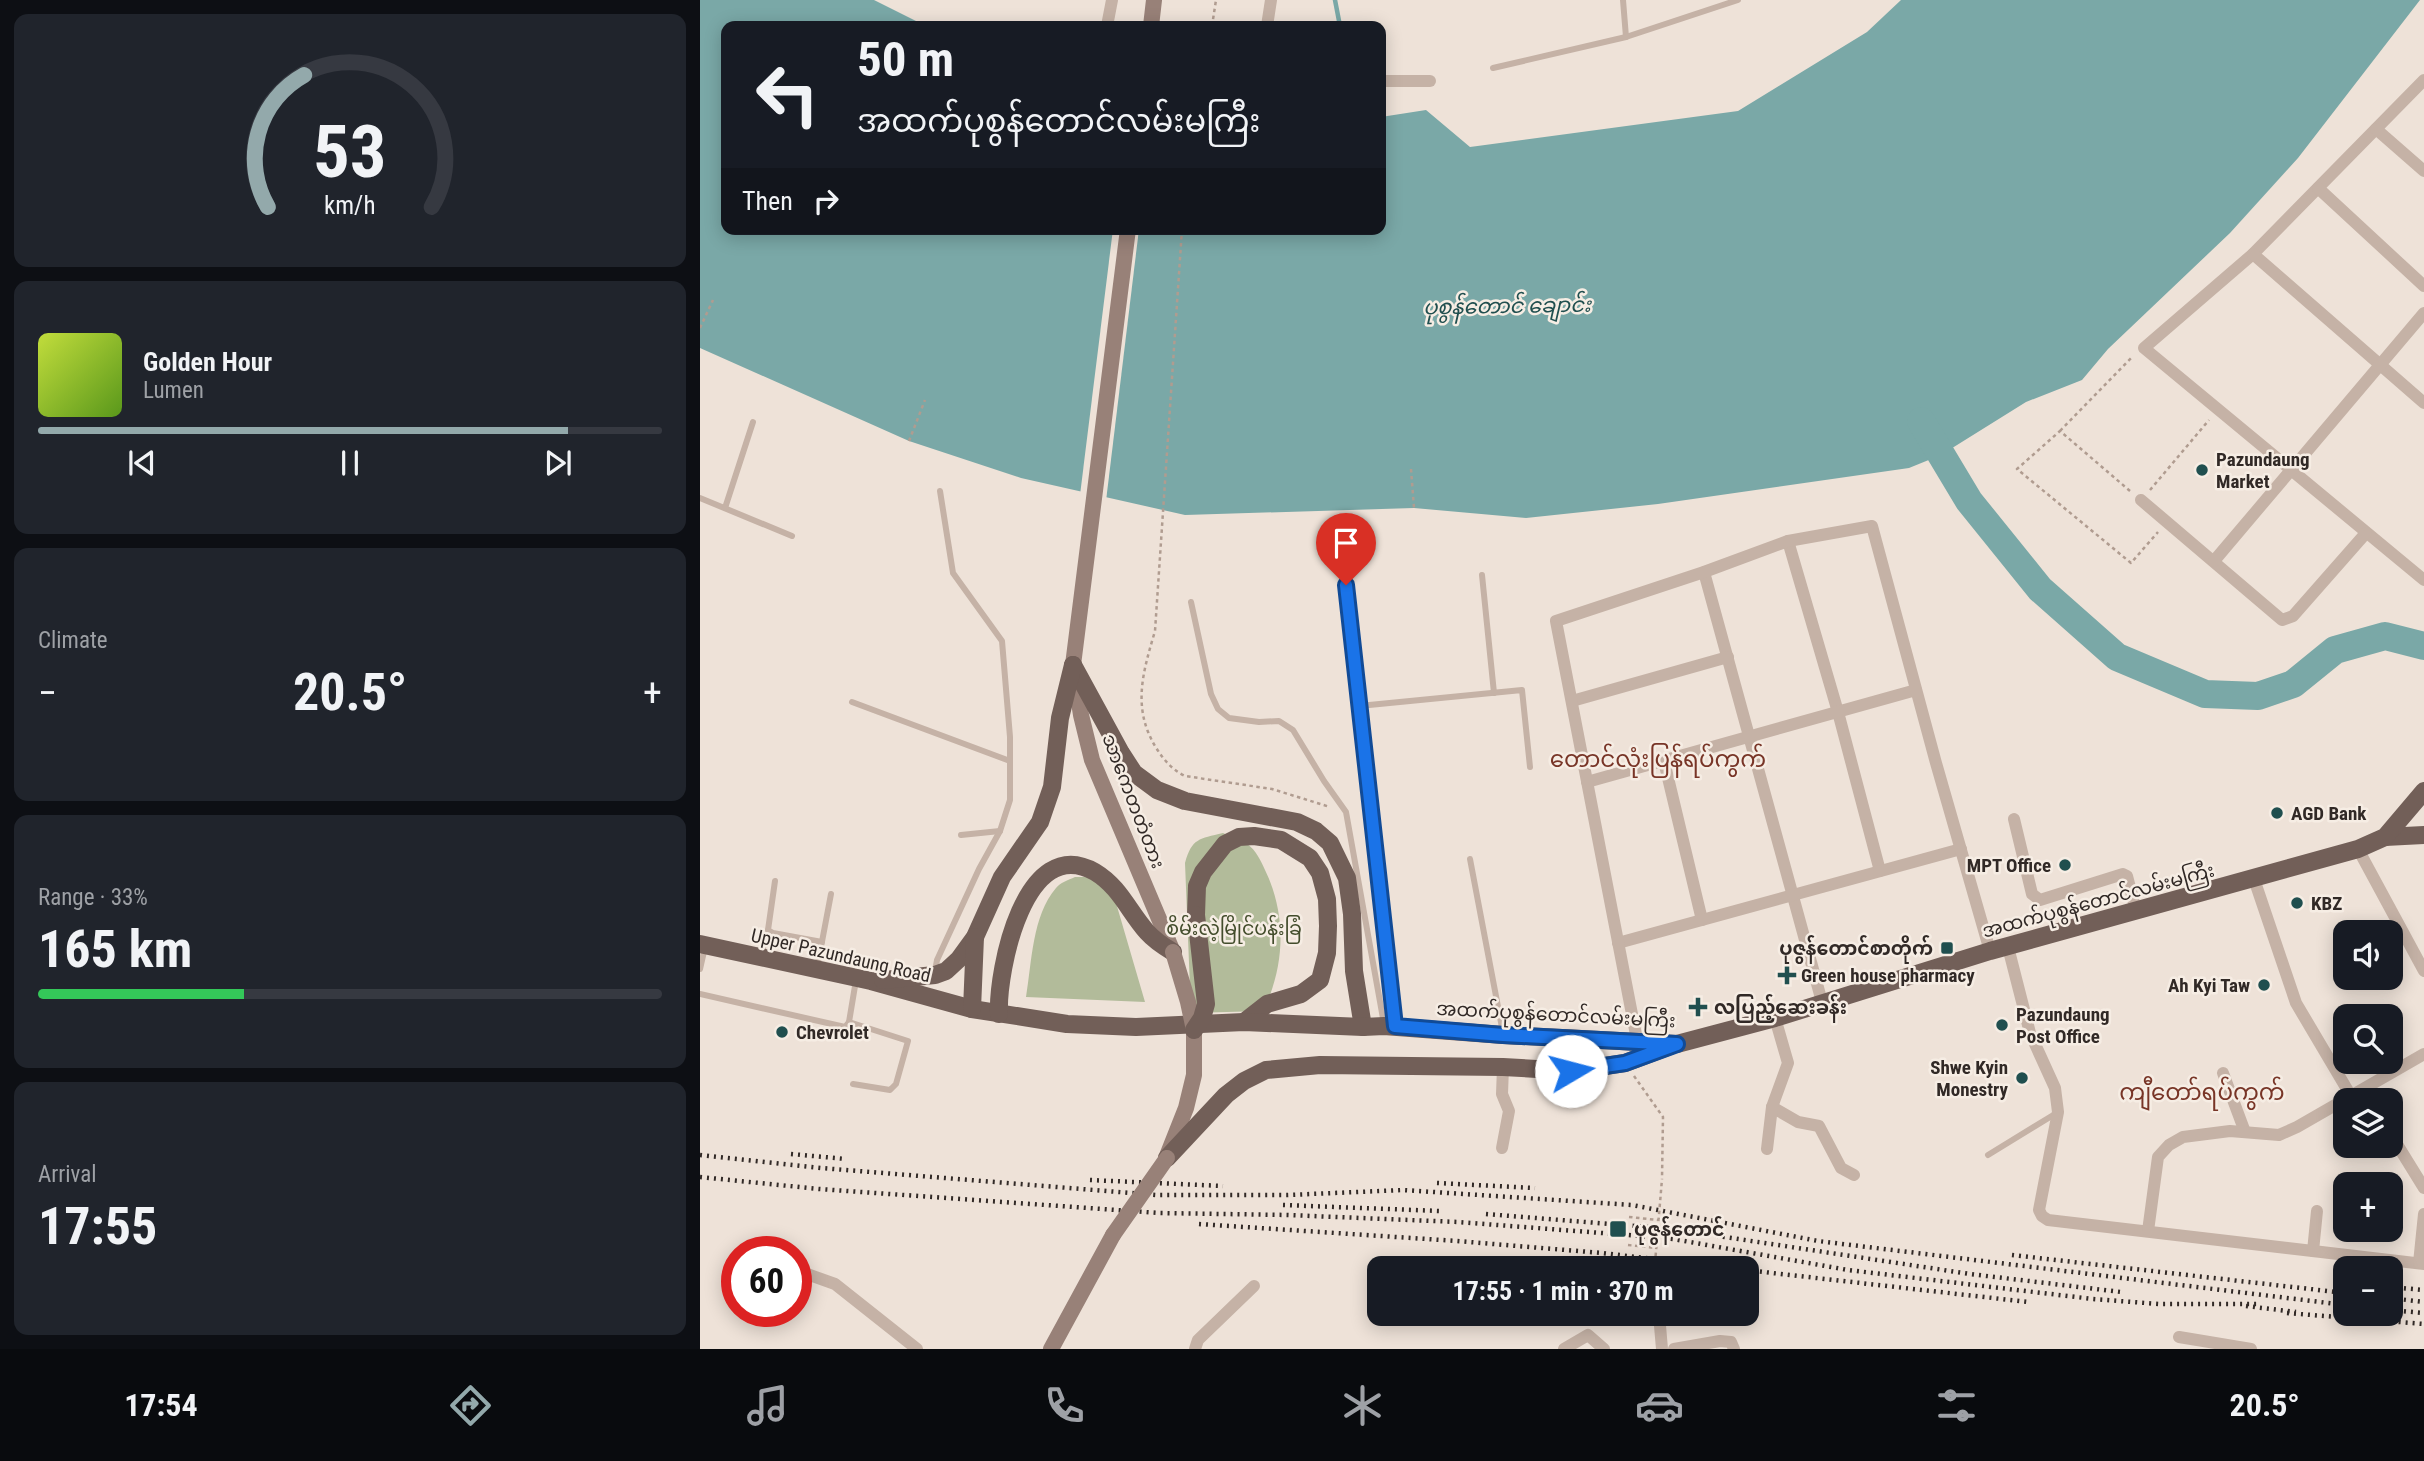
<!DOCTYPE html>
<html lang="en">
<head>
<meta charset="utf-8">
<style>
	body { margin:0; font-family:"Roboto Condensed","Noto Sans Myanmar",sans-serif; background:#20242c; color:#f1f3f6; height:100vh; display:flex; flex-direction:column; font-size:26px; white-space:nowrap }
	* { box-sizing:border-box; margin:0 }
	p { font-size:23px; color:#9ea1a6 }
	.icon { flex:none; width:38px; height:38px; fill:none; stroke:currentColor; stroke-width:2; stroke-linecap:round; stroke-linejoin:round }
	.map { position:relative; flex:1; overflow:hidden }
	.sheet { display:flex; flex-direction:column; gap:14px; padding:14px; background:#0d0f14; width:700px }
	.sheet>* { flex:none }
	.hud { position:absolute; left:21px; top:21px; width:665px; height:214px; border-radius:14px; box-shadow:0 4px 18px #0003; background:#171b24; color:#f1f3f6; overflow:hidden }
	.buttons { position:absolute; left:1633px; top:920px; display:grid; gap:14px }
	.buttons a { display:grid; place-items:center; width:70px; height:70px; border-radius:14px; background:#171b24; box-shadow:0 4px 18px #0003; font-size:35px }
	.speed { position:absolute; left:21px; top:1236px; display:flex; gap:14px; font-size:35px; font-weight:700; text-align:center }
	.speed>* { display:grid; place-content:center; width:91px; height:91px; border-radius:50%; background:#171b24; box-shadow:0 4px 18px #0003; line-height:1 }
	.speed .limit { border:10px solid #d22; background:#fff; color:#111 }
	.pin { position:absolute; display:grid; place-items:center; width:60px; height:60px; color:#fff; margin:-72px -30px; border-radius:50% 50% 50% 0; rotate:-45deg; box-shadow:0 0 7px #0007 }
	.pin .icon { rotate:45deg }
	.me { position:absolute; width:77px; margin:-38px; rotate:82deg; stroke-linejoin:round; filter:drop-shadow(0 0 5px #0008) }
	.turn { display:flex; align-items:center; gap:24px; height:147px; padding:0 21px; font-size:32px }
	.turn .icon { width:91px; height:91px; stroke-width:2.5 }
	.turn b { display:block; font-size:49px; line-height:60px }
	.then { display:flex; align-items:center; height:66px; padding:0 21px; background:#0003; gap:14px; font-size:26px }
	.big { font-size:52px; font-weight:700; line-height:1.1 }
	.sheet .widget { flex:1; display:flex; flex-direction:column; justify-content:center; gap:10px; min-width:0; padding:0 24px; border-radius:14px; background:#20242c }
	.sheet .dial { align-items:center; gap:0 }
	.dial svg { height:182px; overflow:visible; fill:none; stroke:#363941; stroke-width:7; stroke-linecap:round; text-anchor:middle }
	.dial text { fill:#f1f3f6; stroke:none }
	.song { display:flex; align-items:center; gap:21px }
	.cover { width:84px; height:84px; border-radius:10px; background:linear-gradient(135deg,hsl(70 70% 55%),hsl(90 70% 35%)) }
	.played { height:7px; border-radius:4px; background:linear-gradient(90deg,#93a9ab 85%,#363941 85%) }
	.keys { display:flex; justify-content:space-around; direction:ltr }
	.heat { display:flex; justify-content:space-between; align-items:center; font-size:38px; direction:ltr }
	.charge { height:10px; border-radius:5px; background:linear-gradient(90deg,#34c759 33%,#363941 0) }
	.trip { position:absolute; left:667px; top:1256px; width:392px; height:70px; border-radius:14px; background:#171b24; box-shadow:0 4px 18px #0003; font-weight:700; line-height:70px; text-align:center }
	.tab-bar { display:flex; height:112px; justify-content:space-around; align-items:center; background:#090b0e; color:#9ea1a6 }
	.tab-bar .icon { width:49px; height:49px }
	.tab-bar .active { color:#93a9ab }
	.tab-bar b { font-size:32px; color:#f1f3f6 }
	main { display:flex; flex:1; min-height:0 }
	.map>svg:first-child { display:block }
	.green { fill:#b2bb9a }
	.water { fill:#7aa8a7 }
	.pier { fill:#eee2d8 }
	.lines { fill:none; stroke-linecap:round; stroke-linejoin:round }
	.stream { stroke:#7aa8a7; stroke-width:4.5 }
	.river { stroke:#7aa8a7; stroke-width:28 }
	.path { stroke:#b09c90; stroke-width:2.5; stroke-dasharray:3.5 3.5; stroke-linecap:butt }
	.lane { stroke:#c5b2a6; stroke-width:6 }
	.street { stroke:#c5b2a6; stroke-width:12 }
	.secondary { stroke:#988178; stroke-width:16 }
	.primary { stroke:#725f58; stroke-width:18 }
	.rail { stroke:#312926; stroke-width:4.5; stroke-dasharray:2 5; stroke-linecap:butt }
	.path-bridge { stroke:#b09c90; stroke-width:2.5; stroke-dasharray:3.5 3.5; stroke-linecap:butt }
	.secondary-bridge { stroke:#988178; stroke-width:16 }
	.primary-bridge { stroke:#725f58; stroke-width:18 }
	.route-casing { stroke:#114b97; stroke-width:18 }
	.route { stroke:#1a73e8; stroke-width:12 }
	.poi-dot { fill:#204f4f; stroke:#f6ede4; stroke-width:2.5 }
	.labels { text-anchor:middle; stroke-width:5; stroke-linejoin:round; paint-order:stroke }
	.poi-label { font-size:19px; font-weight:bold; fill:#312926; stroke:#f6ede4; text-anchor:start }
	.street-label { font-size:19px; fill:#312926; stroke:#f6ede4 }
	.park-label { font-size:19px; fill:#434d2c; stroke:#f6ede4 }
	.water-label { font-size:21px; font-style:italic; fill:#204f4f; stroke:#f6ede4 }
	.quarter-label { font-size:23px; fill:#783527; stroke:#f6ede4 }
</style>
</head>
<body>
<main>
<section class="sheet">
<div class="widget dial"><svg viewBox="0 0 100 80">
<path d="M14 69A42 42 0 1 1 86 69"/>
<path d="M14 69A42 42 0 0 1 30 11" stroke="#93a9ab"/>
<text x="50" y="56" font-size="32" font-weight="700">53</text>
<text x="50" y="72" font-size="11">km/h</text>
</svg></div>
<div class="widget">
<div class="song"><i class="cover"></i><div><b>Golden Hour</b><p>Lumen</p></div></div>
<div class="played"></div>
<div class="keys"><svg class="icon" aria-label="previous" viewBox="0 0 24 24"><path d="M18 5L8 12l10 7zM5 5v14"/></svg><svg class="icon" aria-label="pause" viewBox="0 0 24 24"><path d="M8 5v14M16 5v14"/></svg><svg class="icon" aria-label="next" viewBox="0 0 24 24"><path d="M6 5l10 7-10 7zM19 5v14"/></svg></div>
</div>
<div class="widget"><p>Climate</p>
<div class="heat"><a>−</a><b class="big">20.5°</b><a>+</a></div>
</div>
<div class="widget"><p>Range · 33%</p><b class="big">165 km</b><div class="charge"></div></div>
<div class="widget"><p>Arrival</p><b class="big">17:55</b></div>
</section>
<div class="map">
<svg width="1724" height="1349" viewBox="0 0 1724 1349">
	<rect width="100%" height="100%" fill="#eee2d8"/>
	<!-- green -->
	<g class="green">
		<path d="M523,833C530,836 541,839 547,844C556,850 561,861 565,870C587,915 585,967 563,1011L491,1013L485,863C492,838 499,839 523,833Z"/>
		<path d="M375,877H394L414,896L445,1002L326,997C332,962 332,916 356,888C360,883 368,880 375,877Z"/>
	</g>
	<!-- water -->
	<polygon class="water" points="0,0 174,0 226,26 26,26 26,229 681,229 681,117 726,110 770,147 1038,111 1167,32 1201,0 1720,0 1598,158 1530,233 1408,349 1382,380 1326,402 1241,455 1209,468 958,504 826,518 714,508 485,515 321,478 209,441 0,348"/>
	<!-- pier -->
	<polygon class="pier" points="413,229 439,229 406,501 380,495"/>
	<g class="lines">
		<!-- stream -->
		<polyline class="stream" points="635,0 640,26"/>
		<!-- river -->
		<polyline class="river" points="1221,421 1269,501 1340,589 1417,657 1505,694 1558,696 1593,684 1635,650 1685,636 1724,646"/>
		<!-- path -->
		<g class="path">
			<polyline points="512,26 516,0"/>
			<path d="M482,229L455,631C443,672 432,707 455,746C463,759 471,769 485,776L572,789L630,807"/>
			<polyline points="0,328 13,300"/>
			<polyline points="1360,431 1433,356"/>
			<polyline points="209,441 225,400"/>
			<polyline points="711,469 714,508"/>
			<polyline points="1450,490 1509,420"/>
			<polyline points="1430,491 1360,431 1317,469 1431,563 1458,532"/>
			<polyline points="934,1076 963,1117 962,1179"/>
			<polyline points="929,1217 958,1220"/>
			<polyline points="928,1245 956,1248"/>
			<polyline points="954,1269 955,1263"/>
		</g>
		<!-- lane -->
		<g class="lane">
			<polyline points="923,0 926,37"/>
			<polyline points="793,68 926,37 1038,0"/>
			<polyline points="0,498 92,536"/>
			<polyline points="25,508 53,422"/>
			<polyline points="782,575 794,693"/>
			<polyline points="646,585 695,1025"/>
			<polyline points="491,602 511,694 518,709 529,718 559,722 579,721 593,730 624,781 646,812 684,1024"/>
			<polyline points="152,702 310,761"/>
			<polyline points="659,706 822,690 830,767"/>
			<polyline points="261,835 300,831"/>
			<polyline points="770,859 803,1033"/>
			<polyline points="75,881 68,930 73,933 122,942"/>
			<polyline points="61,956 68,930"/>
			<polyline points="117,968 131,894"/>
			<polyline points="0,969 5,947"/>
			<polyline points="235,971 237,960 279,869 300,831 310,800 310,737 302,641 253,573 240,491"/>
			<polyline points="0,994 145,1027 149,1022 156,980"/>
			<polyline points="149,1022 208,1041 196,1084 190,1090 153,1084"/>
			<polyline points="1288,1155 1355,1114"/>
		</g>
		<!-- street -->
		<g class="street">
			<polyline points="407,26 412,0"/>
			<polyline points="567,26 571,0"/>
			<polyline points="1724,80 1553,254 1444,348 1724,580"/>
			<polyline points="681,81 730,81"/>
			<polyline points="1676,129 1724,171"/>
			<polyline points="1618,188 1724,286"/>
			<polyline points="1553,254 1724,403"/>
			<polyline points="1441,500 1582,620 1593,616 1666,533"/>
			<polyline points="1088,541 1138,712 1180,871"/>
			<polyline points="1514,561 1724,313"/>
			<polyline points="1004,572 1122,1002"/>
			<polyline points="872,701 1028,657"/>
			<polyline points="964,761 1002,920"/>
			<polyline points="887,782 1216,690"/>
			<polyline points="1314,819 1332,894 1340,900 1423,874 1427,876 1436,911"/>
			<polyline points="1658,849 1724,971"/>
			<polyline points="1554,879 1596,1003 1651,1096 1658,1101"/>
			<polyline points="918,943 1261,849"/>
			<polyline points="1308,947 1330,1033 1355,1088 1358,1112 1339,1210 1342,1216 1348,1220 1724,1264"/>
			<polyline points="937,1040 856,621 1004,572 1088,541 1172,526 1236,763 1290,951"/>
			<polyline points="1523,1073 1545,1132"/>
			<polyline points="1072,1107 1098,1122 1119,1126 1141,1168 1154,1175"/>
			<polyline points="1690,1133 1724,1188"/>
			<polyline points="802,1148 809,1111 802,1094 803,1067"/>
			<polyline points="1067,1149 1072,1107 1088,1063 1075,1018"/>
			<polyline points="1448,1231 1458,1157 1469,1145 1483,1137 1530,1131 1579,1135 1597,1127 1724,1054"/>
			<polyline points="1613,1251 1617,1211"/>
			<polyline points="1719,1263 1724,1214"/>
			<polyline points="96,1270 135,1284 217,1349"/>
			<polyline points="959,1314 962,1349"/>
			<polyline points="1479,1337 1551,1349"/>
			<polyline points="495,1349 498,1340 554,1286"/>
			<polyline points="864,1349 888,1335 904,1349"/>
			<polyline points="974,1349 1020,1341 1031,1342 1034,1349"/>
		</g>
		<!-- secondary -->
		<g class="secondary">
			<polyline points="451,26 454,0"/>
			<polyline points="428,229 373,665 381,715 392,760 473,952"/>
			<polyline points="467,1156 486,1108 494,1075 494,1030"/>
			<polyline points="351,1349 413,1235"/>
		</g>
		<!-- primary -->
		<g class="primary">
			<polyline points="373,665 421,753 434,773 457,790 485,801 597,822 616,831 630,843 647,878 652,914 654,971 663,1027"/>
			<polyline points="1685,837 1724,835"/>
			<polyline points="496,915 497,886 503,872 525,844 539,837 554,836 581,840 610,858 620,873 627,899 628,926 627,953 620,980 601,994 567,1004 544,1022"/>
			<polyline points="0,944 171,981 272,1009 367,1024 436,1027 544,1022 663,1027 684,1026 803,1035 977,1044 1075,1018 1290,951 1658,849 1685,837 1724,791"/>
			<polyline points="183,980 235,975 246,971 259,959 275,937 302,877 340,822 352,787 360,718 373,665"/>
			<polyline points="272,1009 275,937"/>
			<path d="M299,1014C297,970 325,832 395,872C420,887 429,912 447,932C455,941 463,946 473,952"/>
			<polyline points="467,1158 526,1095 544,1081 566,1070 620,1065 803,1067 871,1071 925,1063 970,1046"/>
		</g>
		<!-- rail -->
		<g class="rail">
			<polyline points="91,1154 146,1159"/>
			<polyline points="0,1155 121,1168 456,1195 588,1195 703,1190 932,1205 1118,1241 1645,1305"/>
			<polyline points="0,1177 119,1189 459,1213 588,1215 758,1222 928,1235 973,1239 1148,1270 1393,1299 1459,1304 1558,1304"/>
			<polyline points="390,1180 523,1186"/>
			<polyline points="737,1183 835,1188"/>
			<polyline points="583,1205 740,1211"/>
			<polyline points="786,1214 972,1229 1270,1274 1421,1292"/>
			<polyline points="499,1224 757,1241 902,1253 1039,1269"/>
			<polyline points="1312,1255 1645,1293"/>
			<polyline points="1046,1270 1328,1302"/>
			<polyline points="1690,1287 1724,1290"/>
			<polyline points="1690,1298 1724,1302"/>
			<polyline points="1546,1306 1596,1312"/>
			<polyline points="1690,1310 1724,1313"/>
			<polyline points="1587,1313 1724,1324"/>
		</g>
		<!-- path-bridge -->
		<polyline class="path-bridge" points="955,1263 962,1179"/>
		<!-- secondary-bridge -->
		<g class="secondary-bridge">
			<polyline points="473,952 488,1002 494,1030"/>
			<polyline points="413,1235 467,1158"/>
		</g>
		<!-- primary-bridge -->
		<polyline class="primary-bridge" points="494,1030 502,1018 506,1004 496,915"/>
	</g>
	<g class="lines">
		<defs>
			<polyline id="route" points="646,585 695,1026 803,1035 977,1044 925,1063 871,1071"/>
		</defs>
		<!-- route casing -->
		<use href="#route" class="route-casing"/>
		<!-- route -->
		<use href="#route" class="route"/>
	</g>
	<!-- markers -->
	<g class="poi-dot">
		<circle cx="1502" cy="470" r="7"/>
		<circle cx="1577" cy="813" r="7"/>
		<circle cx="1365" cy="865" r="7"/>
		<circle cx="1597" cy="903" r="7"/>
		<rect x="1240" y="941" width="14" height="14" rx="3.5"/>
		<path d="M1083.5 964.5h7v7h7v7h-7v7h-7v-7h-7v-7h7z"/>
		<circle cx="1564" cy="985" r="7"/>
		<path d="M994.5 996.5h7v7h7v7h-7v7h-7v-7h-7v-7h7z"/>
		<circle cx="1302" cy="1025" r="7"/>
		<circle cx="82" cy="1032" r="7"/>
		<circle cx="1322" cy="1078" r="7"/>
		<rect x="909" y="1220" width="18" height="18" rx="3.5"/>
	</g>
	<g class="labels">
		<!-- poi labels -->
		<g class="poi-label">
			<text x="1516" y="466">Pazundaung<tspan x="1516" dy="22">Market</tspan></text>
			<text x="1591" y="820">AGD Bank</text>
			<text x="1351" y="872" text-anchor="end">MPT Office</text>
			<text x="1611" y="910">KBZ</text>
			<text x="1233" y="955" text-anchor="end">ပုဇွန်တောင်စာတိုက်</text>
			<text x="1101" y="982">Green house pharmacy</text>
			<text x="1550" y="992" text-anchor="end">Ah Kyi Taw</text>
			<text x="1014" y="1014">လပြည့်ဆေးခန်း</text>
			<text x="1316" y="1021">Pazundaung<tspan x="1316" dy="22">Post Office</tspan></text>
			<text x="96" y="1039">Chevrolet</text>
			<text x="1308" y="1074" text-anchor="end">Shwe Kyin<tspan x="1308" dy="22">Monestry</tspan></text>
			<text x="934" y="1236">ပုဇွန်တောင်</text>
		</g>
		<!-- street labels -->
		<g class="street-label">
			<text transform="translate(434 801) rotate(69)" y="7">သာကေတတံတား</text>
			<text transform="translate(1398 900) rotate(-15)" y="7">အထက်ပုစွန်တောင်လမ်းမကြီး</text>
			<text transform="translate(141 955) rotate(13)" y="7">Upper Pazundaung Road</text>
			<text transform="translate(856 1014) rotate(3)" y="7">အထက်ပုစွန်တောင်လမ်းမကြီး</text>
		</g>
		<!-- park labels -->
		<g class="park-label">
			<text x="534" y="935">စိမ်းလဲ့မြိုင်ပန်းခြံ</text>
		</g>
		<!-- water labels -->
		<g class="water-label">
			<text transform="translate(807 306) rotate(-1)" y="7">ပုစွန်တောင် ချောင်း</text>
		</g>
		<!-- quarter labels -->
		<g class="quarter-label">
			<text x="958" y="767">တောင်လုံးပြန်ရပ်ကွက်</text>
			<text x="1502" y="1100">ကျီတော်ရပ်ကွက်</text>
		</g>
	</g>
</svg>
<div class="buttons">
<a><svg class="icon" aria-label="sound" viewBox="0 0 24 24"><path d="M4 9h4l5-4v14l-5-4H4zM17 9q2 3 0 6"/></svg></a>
<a><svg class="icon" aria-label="search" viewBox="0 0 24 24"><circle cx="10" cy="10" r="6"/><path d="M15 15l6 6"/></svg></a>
<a><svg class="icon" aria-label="layers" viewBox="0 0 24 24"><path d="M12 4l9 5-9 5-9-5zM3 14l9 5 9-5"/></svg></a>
<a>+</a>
<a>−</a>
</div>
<div class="speed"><div class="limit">60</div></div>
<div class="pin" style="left:646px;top:585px;background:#d93025"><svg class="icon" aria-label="arrive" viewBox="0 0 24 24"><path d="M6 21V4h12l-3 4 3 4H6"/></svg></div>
<svg class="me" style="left:871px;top:1071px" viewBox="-20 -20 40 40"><circle r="19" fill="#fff"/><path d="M0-13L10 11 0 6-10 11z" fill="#1a73e8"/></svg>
<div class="trip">17:55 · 1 min · 370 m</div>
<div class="hud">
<div class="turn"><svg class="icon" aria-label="left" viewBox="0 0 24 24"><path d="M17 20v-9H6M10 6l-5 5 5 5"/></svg><div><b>50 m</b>အထက်ပုစွန်တောင်လမ်းမကြီး</div></div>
<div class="then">Then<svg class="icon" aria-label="right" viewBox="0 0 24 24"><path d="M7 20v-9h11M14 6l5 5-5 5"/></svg></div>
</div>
</div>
</main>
<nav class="tab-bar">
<b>17:54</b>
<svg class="icon active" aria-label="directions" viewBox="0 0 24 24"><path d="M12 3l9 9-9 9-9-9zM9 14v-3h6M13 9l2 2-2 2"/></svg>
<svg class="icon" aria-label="music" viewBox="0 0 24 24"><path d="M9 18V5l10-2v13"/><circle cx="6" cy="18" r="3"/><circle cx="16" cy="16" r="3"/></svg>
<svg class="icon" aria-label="phone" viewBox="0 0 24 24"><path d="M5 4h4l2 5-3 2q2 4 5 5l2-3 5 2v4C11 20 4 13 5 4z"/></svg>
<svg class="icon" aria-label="climate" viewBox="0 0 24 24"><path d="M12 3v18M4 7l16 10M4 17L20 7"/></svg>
<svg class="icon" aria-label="car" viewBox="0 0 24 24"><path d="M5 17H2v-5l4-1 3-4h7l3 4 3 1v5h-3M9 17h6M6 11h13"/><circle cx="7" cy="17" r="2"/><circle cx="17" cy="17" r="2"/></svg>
<svg class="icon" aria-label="filters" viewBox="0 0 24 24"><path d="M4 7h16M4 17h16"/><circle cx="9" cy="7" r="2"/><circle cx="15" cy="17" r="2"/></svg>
<b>20.5°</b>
</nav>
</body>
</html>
